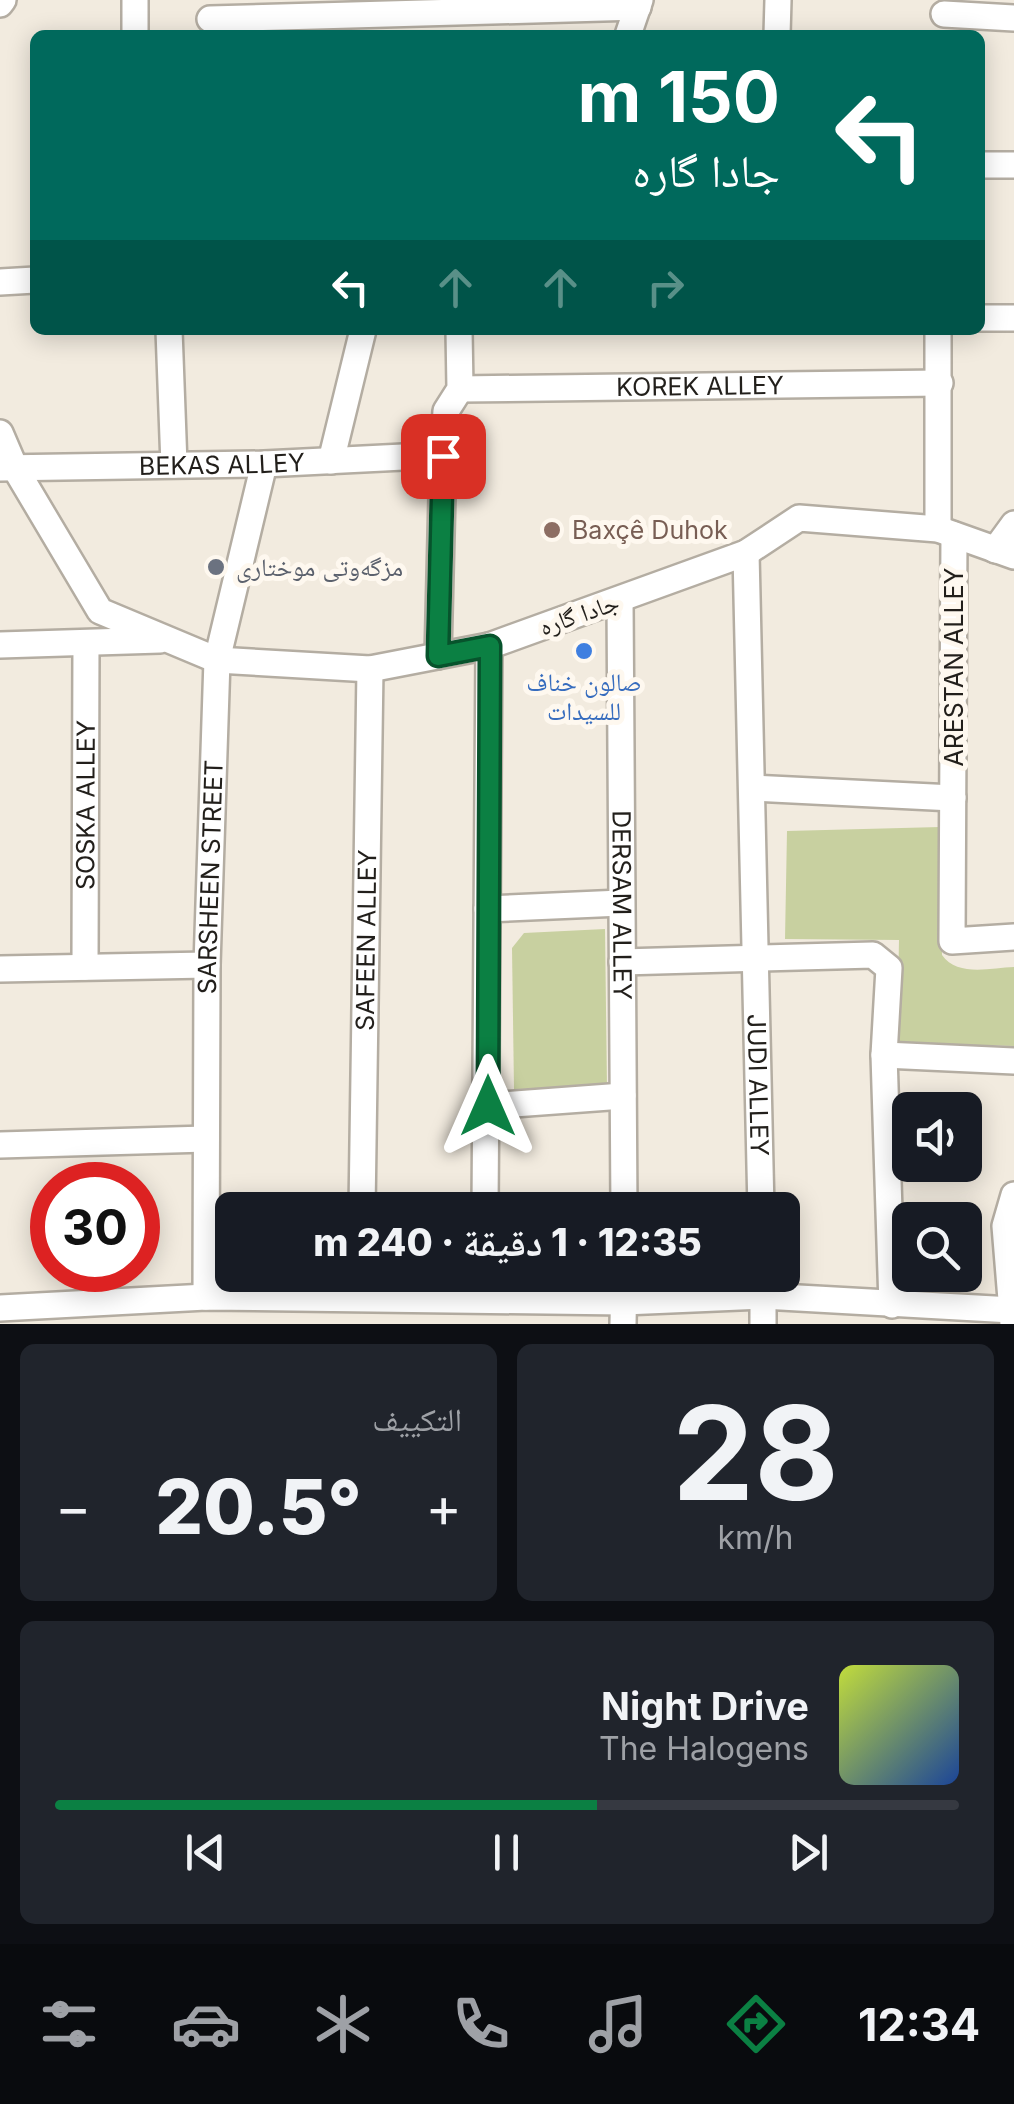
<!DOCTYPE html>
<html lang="ar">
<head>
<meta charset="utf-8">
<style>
	body { margin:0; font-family:Inter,"Noto Naskh Arabic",sans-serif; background:#20242c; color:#f1f3f6; direction:rtl; height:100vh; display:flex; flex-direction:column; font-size:38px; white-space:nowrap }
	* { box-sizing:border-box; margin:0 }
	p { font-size:32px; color:#9ea1a6 }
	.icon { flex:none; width:55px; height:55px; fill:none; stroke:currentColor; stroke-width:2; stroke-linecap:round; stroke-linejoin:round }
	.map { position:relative; height:1324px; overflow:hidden; direction:ltr }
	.drawer { display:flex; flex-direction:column; gap:20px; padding:20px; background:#0d0f14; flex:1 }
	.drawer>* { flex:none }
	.top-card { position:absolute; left:30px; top:30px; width:955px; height:305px; border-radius:15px; box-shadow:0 5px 25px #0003; direction:rtl; background:#00695c; color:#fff; overflow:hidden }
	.fabs { position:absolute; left:892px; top:1092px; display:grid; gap:20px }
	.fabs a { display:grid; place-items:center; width:90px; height:90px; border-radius:15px; background:#171b24; box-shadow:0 5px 25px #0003; font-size:50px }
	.speed { position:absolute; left:30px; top:1162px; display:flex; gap:20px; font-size:50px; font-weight:700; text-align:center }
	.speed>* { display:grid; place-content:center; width:130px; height:130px; border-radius:50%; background:#171b24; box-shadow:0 5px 25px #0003; line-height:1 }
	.speed .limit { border:15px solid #d22; background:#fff; color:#111 }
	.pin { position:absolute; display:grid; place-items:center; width:85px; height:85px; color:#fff; margin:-42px; border-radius:20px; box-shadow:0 5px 15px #0006 }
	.me { position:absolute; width:110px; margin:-55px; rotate:0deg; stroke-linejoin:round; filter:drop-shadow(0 0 8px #0008) }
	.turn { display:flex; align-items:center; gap:35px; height:210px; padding:0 40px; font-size:45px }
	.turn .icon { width:130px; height:130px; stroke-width:2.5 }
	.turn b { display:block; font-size:70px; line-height:85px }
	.lanes { display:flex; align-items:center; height:95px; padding:0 40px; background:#0003; justify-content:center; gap:50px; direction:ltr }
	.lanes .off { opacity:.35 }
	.big { font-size:75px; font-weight:800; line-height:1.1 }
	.drawer .widget { flex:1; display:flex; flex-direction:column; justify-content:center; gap:15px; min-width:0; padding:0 35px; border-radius:15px; background:#20242c }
	.drawer .dial { align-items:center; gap:0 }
	.dial b { font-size:130px; line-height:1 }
	.song { display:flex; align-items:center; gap:30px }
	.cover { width:120px; height:120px; border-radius:15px; background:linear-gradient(135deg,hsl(70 70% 55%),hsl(220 70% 35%)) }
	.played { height:10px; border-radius:5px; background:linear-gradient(90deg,#0b8043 60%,#363941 60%) }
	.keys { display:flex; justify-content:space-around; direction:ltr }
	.heat { display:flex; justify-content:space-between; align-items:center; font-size:55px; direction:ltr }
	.drawer .tiles { flex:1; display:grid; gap:20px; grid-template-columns:1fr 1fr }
	.widget:last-child { grid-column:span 2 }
	.trip { position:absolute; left:215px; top:1192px; width:585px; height:100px; border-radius:15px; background:#171b24; box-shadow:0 5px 25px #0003; font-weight:800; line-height:100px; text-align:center; direction:rtl }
	.tab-bar { display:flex; height:160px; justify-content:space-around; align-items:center; background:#090b0e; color:#9ea1a6 }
	.tab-bar .icon { width:70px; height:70px }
	.tab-bar .current { color:#0b8043 }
	.tab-bar b { font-size:45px; color:#f1f3f6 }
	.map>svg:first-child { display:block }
	.green { fill:#c8d0a0 }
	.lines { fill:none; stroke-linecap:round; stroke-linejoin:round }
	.minor-casing { stroke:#b4ada2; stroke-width:30 }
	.minor { stroke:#fff; stroke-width:25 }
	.route-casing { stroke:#07532c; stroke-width:25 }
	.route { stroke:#0b8043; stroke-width:18 }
	.education-dot { fill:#8d6e63; stroke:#fef8ef; stroke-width:4 }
	.worship-dot { fill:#6b7280; stroke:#fef8ef; stroke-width:4 }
	.shop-dot { fill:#3f7fe0; stroke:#fef8ef; stroke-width:4 }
	.labels { text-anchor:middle; stroke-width:10; stroke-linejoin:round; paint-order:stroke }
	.street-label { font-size:25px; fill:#221f1b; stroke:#fef8ef }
	.education-label { font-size:25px; fill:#785e54; stroke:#fef8ef; text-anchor:start }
	.worship-label { font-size:25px; fill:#5b616d; stroke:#fef8ef; text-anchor:start }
	.shop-label { font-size:25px; fill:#366cbe; stroke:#fef8ef }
</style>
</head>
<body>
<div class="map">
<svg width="1014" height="1324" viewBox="0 0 1014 1324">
	<rect width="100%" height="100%" fill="#f2ebdf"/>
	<!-- green -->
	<g class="green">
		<path d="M940,827L942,955C957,977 990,968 1014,967V1046L897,1043L899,940L785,939L787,831Z"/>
		<polygon points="605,929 607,1088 514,1089 512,948 524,933"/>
	</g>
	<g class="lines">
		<defs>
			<g id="minor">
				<polyline points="135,0 135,35"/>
				<polyline points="0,4 3,0"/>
				<polyline points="944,14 1014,18"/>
				<polyline points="210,19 638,7"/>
				<polyline points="628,35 640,0"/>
				<polyline points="777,35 778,0"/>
				<polyline points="980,165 1014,165"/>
				<polyline points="0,282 35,280"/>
				<polyline points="980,318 1014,318"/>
				<polyline points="169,330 174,465"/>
				<path id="s1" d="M460,389L940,383"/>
				<polyline points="0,433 15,468 100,611 217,660 370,669 489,646 746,553 799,518 938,529 1014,556"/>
				<polyline points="331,461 363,330"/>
				<path id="s2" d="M0,468L264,464L443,455"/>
				<polyline points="938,529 938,330"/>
				<polyline points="954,535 952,941 1014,937"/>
				<polyline points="995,550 1014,524"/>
				<path id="s3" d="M746,553L761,1210"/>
				<path id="s4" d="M620,600L624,1210"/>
				<polyline points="0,645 160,640"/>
				<polyline points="438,656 443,455 446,411 460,389 459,330"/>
				<polyline points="752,788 953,798"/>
				<polyline points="487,909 621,903"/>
				<polyline points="622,962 873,955 889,968 884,1055 892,1305"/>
				<path id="s5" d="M85,967L86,643"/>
				<polyline points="0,969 207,965"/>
				<polyline points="884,1055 1014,1061"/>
				<polyline points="488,1106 623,1096"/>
				<polyline points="0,1145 206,1139"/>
				<path id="s6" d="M362,1210L370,669"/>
				<polyline points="485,1210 489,646"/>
				<polyline points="763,1275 763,1324"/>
				<path id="s7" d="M206,1297L207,965L217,660L264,464"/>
				<polyline points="0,1308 206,1297 624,1302 763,1296 1012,1310"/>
				<polyline points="623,1324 624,1275"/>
				<polyline points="1013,1324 1005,1226 1014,1195"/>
			</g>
		</defs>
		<!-- minor casing -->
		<use href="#minor" class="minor-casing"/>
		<!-- minor -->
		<use href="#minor" class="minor"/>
	</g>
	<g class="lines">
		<defs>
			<polyline id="route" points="443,456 438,656 490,646 488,1106"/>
		</defs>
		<!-- route casing -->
		<use href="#route" class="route-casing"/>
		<!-- route -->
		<use href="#route" class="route"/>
	</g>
	<!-- markers -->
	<circle class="education-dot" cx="552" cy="530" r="10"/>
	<circle class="worship-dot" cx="216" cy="567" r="10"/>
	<circle class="shop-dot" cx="584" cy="651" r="10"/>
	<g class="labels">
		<!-- street labels -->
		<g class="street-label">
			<text dy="9" stroke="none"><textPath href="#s1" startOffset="240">KOREK ALLEY</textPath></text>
			<text dy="9" stroke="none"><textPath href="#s2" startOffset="222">BEKAS ALLEY</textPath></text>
			<text transform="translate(579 614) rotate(-19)" y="9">جادا گارە</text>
			<text transform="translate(954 667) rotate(-90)" y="9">ARESTAN ALLEY</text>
			<text dy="9" stroke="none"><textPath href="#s5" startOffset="162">SOSKA ALLEY</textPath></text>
			<text dy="9" stroke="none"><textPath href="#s7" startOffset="420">SARSHEEN STREET</textPath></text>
			<text dy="9" stroke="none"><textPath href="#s4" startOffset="305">DERSAM ALLEY</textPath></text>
			<text dy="9" stroke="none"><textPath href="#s6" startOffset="270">SAFEEN ALLEY</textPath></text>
			<text dy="9" stroke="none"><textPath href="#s3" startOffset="532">JUDI ALLEY</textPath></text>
		</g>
		<!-- education labels -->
		<g class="education-label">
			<text x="572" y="539">Baxçê Duhok</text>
		</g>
		<!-- worship labels -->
		<g class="worship-label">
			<text x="236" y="576">مزگەوتی موختاری</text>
		</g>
		<!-- shop labels -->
		<g class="shop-label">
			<text x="584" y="691">صالون خناف<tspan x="584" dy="29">للسيدات</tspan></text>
		</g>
	</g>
</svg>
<div class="fabs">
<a><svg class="icon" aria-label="sound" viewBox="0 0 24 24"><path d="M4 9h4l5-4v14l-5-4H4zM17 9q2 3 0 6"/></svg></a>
<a><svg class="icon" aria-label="search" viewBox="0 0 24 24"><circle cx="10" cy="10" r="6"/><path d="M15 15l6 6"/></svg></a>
</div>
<div class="speed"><div class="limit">30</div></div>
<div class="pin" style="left:443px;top:456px;background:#d93025"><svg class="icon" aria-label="arrive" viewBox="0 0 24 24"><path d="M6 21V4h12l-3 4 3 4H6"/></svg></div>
<svg class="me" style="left:488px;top:1106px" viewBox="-20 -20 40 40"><path d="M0-17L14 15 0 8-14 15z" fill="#0b8043" stroke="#fff" stroke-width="4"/></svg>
<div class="trip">12:35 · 1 دقيقة · 240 m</div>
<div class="top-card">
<div class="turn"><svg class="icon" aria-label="left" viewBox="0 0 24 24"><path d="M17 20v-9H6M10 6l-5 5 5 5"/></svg><div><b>150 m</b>جادا گارە</div></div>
<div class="lanes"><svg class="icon" aria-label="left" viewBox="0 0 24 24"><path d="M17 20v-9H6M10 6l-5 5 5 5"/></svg><svg class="icon off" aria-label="ahead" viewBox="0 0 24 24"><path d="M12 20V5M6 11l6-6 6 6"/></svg><svg class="icon off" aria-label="ahead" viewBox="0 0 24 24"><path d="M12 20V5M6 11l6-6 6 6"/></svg><svg class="icon off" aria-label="right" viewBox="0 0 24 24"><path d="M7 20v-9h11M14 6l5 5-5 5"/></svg></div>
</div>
</div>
<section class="drawer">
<div class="tiles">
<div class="widget dial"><b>28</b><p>km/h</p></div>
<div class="widget"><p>التكييف</p>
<div class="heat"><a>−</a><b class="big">20.5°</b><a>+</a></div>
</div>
<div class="widget">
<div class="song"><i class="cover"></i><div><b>Night Drive</b><p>The Halogens</p></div></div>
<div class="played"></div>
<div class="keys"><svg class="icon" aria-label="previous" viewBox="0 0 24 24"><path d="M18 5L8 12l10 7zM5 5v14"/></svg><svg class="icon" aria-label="pause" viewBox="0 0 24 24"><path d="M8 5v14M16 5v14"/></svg><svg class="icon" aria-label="next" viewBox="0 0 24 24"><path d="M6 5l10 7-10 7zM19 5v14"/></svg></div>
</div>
</div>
</section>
<nav class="tab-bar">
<b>12:34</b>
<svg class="icon current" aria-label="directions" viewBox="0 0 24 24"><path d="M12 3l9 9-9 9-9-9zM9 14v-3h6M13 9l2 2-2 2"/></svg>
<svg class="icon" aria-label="music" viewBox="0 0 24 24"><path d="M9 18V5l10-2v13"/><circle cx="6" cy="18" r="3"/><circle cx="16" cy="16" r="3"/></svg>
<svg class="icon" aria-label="phone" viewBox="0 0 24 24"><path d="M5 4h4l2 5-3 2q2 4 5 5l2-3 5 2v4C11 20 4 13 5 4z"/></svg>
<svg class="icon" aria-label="climate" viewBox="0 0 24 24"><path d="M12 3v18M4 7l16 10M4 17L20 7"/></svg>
<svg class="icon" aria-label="car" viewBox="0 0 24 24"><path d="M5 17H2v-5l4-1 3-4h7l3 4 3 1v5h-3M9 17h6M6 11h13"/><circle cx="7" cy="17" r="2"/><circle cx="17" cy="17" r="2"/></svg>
<svg class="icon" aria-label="filters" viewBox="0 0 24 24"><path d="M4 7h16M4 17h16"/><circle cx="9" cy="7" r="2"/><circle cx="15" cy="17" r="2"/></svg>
</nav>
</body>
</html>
